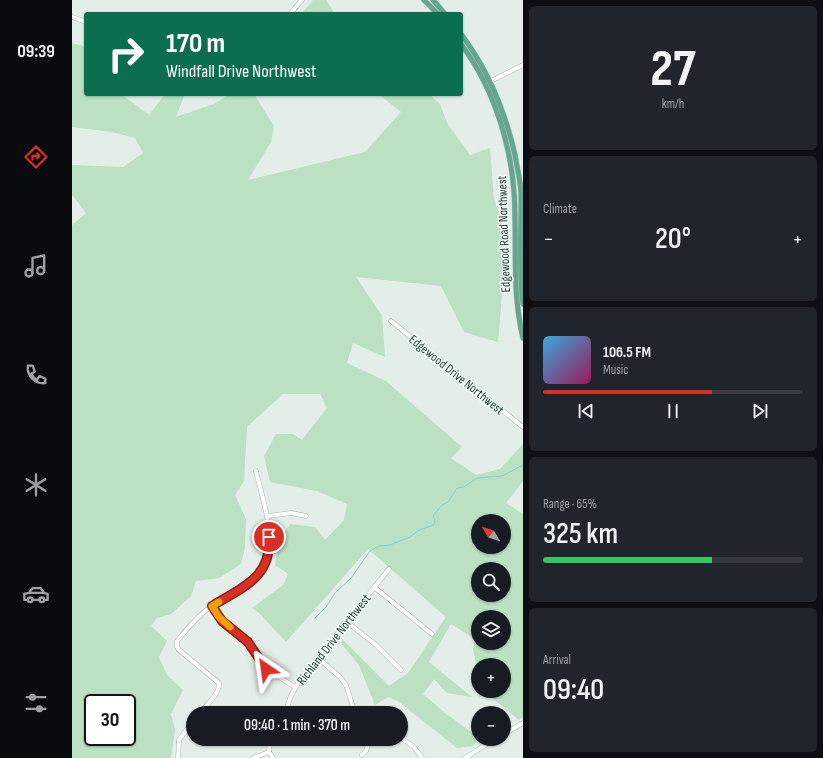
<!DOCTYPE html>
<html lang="en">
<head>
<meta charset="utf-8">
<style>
	body { margin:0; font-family:"Sofia Sans Condensed",sans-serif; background:#20242c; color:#f1f3f6; height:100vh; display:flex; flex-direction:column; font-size:15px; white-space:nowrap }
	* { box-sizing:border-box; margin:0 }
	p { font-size:13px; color:#9ea1a6 }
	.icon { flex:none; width:22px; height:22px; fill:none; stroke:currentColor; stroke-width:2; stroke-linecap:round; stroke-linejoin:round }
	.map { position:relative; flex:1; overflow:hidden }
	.side { display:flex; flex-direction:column; gap:6px; padding:6px; background:#0d0f14; width:300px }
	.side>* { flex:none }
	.hud { position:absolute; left:12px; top:12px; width:379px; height:84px; border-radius:4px; box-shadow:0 1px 3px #0004; background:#0b6e4f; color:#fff; overflow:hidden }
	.needle { width:26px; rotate:309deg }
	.controls { position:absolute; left:399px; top:514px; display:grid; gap:8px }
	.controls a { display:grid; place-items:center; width:40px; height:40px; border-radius:50%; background:#171b24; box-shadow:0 1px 3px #0004; font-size:20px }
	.speed { position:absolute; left:12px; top:694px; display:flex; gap:8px; font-size:20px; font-weight:700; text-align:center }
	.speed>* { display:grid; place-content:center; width:52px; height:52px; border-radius:50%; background:#171b24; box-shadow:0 1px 3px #0004; line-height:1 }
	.speed .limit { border:2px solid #111; border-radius:6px; background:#fff; color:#111 }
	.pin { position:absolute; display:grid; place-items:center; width:34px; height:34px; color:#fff; margin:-17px; border:2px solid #fff; border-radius:50%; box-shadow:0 1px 4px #0007 }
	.me { position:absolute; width:44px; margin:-22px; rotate:328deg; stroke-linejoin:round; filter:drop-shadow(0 0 3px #0008) }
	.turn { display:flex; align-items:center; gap:14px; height:84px; padding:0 16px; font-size:18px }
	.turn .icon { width:52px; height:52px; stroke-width:2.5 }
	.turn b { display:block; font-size:28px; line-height:34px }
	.big { font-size:30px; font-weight:600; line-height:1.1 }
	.side .tile { flex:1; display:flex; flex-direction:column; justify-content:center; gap:6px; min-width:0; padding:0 14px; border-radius:6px; background:#20242c }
	.side .dial { align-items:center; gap:0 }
	.dial b { font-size:52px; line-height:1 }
	.song { display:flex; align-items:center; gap:12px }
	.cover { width:48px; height:48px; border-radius:6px; background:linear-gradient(135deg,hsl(200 70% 55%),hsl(330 70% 35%)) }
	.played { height:4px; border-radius:2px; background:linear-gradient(90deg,#d93025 65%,#363941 65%) }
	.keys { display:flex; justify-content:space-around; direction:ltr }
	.heat { display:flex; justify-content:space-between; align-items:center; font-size:22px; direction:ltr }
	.charge { height:6px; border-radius:3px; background:linear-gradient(90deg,#34c759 65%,#363941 0) }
	.trip { position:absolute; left:114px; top:706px; width:222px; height:40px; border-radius:20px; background:#171b24; box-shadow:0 1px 3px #0004; font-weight:600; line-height:40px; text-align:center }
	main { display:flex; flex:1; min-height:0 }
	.dock { display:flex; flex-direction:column; width:72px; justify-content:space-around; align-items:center; background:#090b0e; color:#9ea1a6 }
	.dock .icon { width:28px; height:28px }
	.dock .current { color:#d93025 }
	.dock b { font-size:18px; color:#f1f3f6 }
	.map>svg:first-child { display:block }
	.green { fill:#bbe0c2; fill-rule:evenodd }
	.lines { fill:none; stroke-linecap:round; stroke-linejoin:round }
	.stream { stroke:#88d0d6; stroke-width:1 }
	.minor-casing { stroke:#a5b7af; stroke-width:5 }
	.major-casing { stroke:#c1cac7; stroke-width:6 }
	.minor { stroke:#fff; stroke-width:4 }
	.major { stroke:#65a690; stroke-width:5 }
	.route-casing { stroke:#8d1f18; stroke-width:10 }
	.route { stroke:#d93025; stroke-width:7 }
	.slow { stroke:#f59e0b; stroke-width:7 }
	.labels { text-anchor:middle; stroke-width:3; stroke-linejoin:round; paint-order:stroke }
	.street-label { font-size:13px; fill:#214136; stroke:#f4faf6 }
</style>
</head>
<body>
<main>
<nav class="dock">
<b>09:39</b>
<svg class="icon current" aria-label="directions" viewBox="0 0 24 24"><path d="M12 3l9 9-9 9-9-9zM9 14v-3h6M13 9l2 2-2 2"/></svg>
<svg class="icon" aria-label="music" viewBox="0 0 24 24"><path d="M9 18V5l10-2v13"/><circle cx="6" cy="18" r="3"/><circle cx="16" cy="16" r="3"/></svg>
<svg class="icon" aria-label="phone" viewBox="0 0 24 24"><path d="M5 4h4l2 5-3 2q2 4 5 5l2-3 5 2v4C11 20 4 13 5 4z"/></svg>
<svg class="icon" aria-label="climate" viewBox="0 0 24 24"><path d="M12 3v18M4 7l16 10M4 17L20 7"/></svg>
<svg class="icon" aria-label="car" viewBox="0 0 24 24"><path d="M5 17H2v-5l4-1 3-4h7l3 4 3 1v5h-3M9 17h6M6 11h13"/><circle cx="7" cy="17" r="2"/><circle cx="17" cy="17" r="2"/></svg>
<svg class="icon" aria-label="filters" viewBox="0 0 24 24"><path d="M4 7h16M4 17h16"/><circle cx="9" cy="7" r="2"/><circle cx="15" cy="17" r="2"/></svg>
</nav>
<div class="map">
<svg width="451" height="758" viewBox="0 0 451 758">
	<rect width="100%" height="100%" fill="#e3eee8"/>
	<!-- green -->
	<g class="green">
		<polygon points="241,0 254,0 263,14 229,14"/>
		<path d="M0,43L14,47V94H49L77,115L93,94H113L104,117L142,104L158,94H182L202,126L199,142L176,180L293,152L329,112L306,94H357L368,104L375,123L398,155L418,148L422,200L434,228L430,294L426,342L392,332L369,286L284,277L310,316L313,357L281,343L275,363L314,381L390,447L379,458L404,475L428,469L451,444V481L434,503L451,514V717L447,720L412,691H432V665H406V675L401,650L403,639L379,624L357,662L400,697L375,693L362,679L351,694L373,713L406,737L407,739L401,746L385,748L326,701L316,697L303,705L287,665L269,643L271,640L317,686L336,673L374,617L296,549L214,642L187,613L180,608L211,585L216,574L203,565L207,542L218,524L243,527L253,540L272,520L275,504L245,491L198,482L192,456L204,434H221L230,440L255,408L248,394H211L175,427L172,481L163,495L174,519L173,547L169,564L147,578L124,581L119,596L99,614L85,618L79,626L95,641L87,657L95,675L111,690L99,714L103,730L99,758H0V225L14,213L0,195V165L51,167L71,153L63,138L40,132L0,127ZM406,521H432V547H406ZM406,569H432V595H406ZM406,617H432V643H406ZM21,703H55V737H21Z"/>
	</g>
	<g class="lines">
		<!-- stream -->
		<polyline class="stream" points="243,618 254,607 263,593 279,578 298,551 307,546 318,545 338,537 347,530 362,525 363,520 361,516 370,505 376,502 385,488 392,487 405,478 430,476 451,465"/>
		<defs>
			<g id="minor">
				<polyline points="218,14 230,0"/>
				<polyline points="0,17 14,22"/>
				<polyline points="415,83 451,65"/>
				<polyline points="319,321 451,427"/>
				<polyline points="196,516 219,513 234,516"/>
				<polyline points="302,587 360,634"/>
				<polyline points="140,606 150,621 176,642 194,669 223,687"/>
				<polyline points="275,622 304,645 329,670"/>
				<polyline points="246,658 268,677 274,685 283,713"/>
				<path d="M128,713C134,705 148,694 147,683L107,650L105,647V641C114,630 125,617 137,608C160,591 197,581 198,546C198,520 190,496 184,471"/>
				<polyline points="213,713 219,696 226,683 317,569"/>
				<polyline points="277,713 283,711"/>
				<polyline points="432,734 451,723"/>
				<polyline points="329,738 341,746 350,758"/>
				<polyline points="198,739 197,752 201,758"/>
				<polyline points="290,755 294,751 298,739"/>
				<polyline points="106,758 107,740 121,721"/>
				<polyline points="181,758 197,752"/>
				<polyline points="393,758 423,739"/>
			</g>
			<g id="major">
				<polyline points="352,0 366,14"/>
				<polyline points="361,0 373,14"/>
				<path d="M389,34C416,70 433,111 443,155C445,167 448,179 449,191C450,229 446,267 451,304"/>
				<path d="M389,44C425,92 443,156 443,216C444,257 441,297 451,338"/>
			</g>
		</defs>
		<!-- minor casing -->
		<use href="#minor" class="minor-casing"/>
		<!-- major casing -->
		<use href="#major" class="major-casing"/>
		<!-- minor -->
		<use href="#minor" class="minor"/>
		<!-- major -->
		<use href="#major" class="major"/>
	</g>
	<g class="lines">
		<defs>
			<path id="route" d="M194,669L176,642L150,621L140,606C169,588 200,578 197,537"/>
		</defs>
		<!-- route casing -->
		<use href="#route" class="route-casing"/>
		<!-- route -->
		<use href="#route" class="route"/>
		<!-- slow -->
		<polyline class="slow" points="147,602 140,606 147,617 158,627"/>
	</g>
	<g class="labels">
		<!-- street labels -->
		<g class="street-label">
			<text transform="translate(431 234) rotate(-92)" y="5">Edgewood Road Northwest</text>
			<text transform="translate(385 374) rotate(39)" y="5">Edgewood Drive Northwest</text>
			<text transform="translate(261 639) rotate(-52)" y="5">Richland Drive Northwest</text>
		</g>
	</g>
</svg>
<div class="controls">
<a><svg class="needle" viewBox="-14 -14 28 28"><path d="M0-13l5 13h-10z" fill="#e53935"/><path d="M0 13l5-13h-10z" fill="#9ea1a6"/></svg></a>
<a><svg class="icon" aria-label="search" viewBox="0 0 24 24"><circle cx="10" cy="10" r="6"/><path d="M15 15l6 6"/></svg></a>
<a><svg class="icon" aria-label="layers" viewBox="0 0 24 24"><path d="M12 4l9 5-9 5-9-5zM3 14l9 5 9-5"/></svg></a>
<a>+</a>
<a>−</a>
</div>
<div class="speed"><div class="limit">30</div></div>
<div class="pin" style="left:197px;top:537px;background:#d93025"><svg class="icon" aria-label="arrive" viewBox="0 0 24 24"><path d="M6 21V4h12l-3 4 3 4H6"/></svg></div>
<svg class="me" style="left:194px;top:669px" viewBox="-20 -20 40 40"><path d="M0-17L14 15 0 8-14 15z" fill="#d93025" stroke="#fff" stroke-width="4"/></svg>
<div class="trip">09:40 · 1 min · 370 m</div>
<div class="hud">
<div class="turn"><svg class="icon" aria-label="right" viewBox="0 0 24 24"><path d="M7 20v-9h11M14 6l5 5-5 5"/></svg><div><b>170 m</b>Windfall Drive Northwest</div></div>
</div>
</div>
<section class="side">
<div class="tile dial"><b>27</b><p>km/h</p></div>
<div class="tile"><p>Climate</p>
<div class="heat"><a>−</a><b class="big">20°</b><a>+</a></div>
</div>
<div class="tile">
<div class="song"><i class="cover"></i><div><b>106.5 FM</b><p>Music</p></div></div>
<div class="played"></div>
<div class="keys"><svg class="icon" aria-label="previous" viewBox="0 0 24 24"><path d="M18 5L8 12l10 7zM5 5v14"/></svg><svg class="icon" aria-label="pause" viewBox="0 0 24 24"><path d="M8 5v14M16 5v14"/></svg><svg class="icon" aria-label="next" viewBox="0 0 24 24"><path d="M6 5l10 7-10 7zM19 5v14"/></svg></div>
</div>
<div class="tile"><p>Range · 65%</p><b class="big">325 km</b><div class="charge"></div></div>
<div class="tile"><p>Arrival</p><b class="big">09:40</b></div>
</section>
</main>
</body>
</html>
